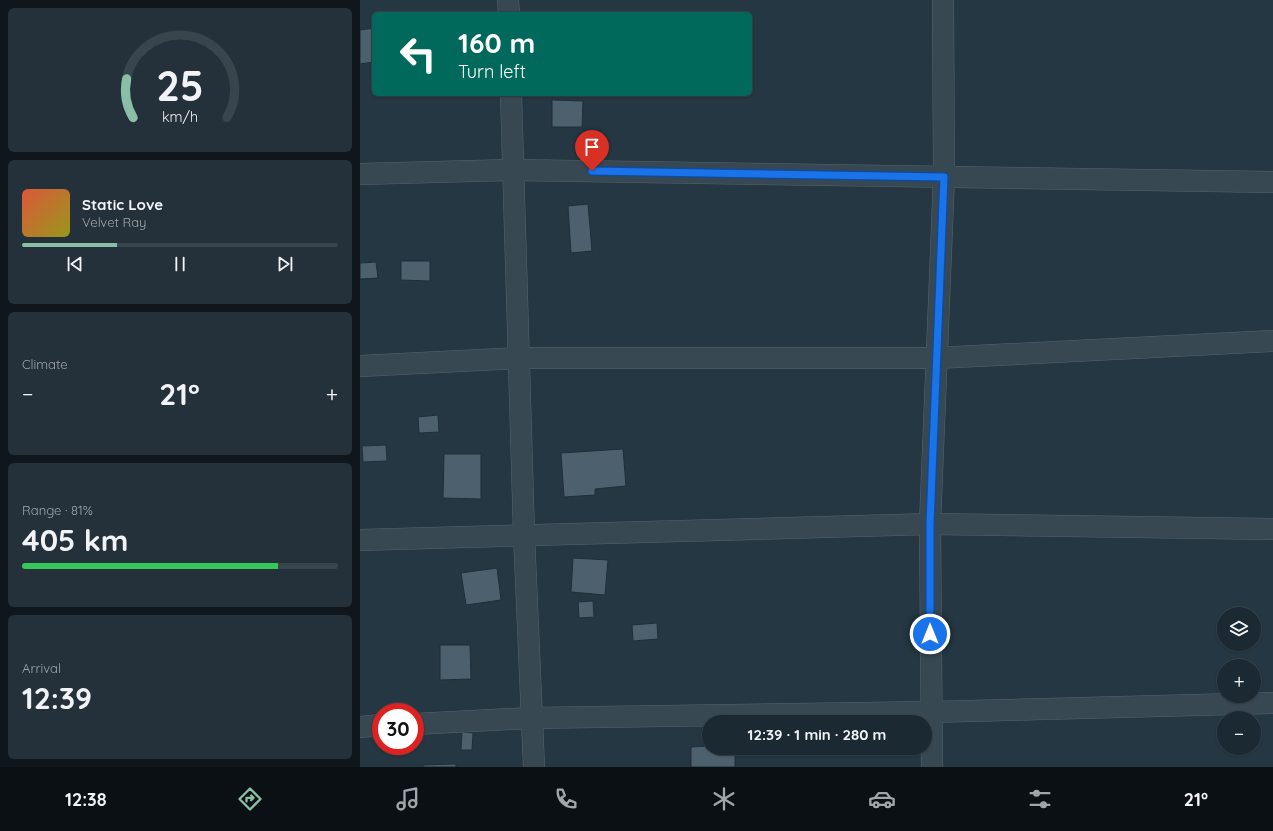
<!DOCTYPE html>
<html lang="en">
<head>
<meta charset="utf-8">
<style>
	body { margin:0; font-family:Quicksand,sans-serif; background:#24313a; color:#f1f3f6; height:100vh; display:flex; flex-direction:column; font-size:15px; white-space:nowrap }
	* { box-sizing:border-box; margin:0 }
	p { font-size:13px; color:#a0a6ac }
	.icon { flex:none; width:22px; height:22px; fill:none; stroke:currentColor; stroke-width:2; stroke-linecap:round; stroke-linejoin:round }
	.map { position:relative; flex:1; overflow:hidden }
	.panel { display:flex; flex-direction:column; gap:8px; padding:8px; background:#0f171c; width:360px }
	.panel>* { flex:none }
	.banner { position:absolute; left:12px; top:12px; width:380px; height:84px; border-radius:6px; box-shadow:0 1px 3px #0004,0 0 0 1px #39454d; background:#00695c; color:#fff; overflow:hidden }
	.fabs { position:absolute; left:857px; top:607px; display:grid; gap:8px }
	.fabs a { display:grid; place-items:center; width:44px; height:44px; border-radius:50%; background:#1b2932; box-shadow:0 1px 3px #0004,0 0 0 1px #39454d; font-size:20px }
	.speed { position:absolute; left:12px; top:703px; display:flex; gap:8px; font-size:20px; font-weight:700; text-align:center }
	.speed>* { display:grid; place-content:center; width:52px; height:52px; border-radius:50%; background:#1b2932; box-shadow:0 1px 3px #0004,0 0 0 1px #39454d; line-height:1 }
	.speed .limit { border:6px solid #d22; background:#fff; color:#111 }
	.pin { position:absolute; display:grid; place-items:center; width:34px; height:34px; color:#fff; margin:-41px -17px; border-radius:50% 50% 50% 0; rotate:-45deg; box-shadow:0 0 4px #0007 }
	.pin .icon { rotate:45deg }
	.me { position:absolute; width:44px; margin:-22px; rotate:0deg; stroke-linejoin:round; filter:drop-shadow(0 0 3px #0008) }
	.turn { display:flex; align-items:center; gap:14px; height:84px; padding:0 20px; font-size:18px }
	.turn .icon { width:52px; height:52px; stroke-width:2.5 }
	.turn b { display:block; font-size:28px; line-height:34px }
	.big { font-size:30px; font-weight:700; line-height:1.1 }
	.panel .card { flex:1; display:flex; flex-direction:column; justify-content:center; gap:6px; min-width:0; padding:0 14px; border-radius:6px; background:#24313a }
	.panel .dial { align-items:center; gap:0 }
	.dial svg { height:104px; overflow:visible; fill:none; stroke:#39454d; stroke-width:7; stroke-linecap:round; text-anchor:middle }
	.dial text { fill:#f1f3f6; stroke:none }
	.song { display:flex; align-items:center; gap:12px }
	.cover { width:48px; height:48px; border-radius:6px; background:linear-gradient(135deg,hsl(10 70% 55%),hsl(60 70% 35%)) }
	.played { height:4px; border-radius:2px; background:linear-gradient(90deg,#8abfa5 30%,#39454d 30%) }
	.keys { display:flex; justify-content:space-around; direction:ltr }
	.heat { display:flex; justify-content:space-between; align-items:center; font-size:22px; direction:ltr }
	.charge { height:6px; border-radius:3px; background:linear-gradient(90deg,#34c759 81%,#39454d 0) }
	.trip { position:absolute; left:342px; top:715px; width:230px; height:40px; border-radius:20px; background:#1b2932; box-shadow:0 1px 3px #0004,0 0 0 1px #39454d; font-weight:700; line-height:40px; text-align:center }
	.menu { display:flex; height:64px; justify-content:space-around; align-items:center; background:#0b1014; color:#a0a6ac }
	.menu .icon { width:28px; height:28px }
	.menu .current { color:#8abfa5 }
	.menu b { font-size:18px; color:#f1f3f6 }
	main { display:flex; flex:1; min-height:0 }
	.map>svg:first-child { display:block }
	.building { fill:#4c616d; stroke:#1f2f39 }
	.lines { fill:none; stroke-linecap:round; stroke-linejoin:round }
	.street-casing { stroke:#56656f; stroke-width:22 }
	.street { stroke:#384852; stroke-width:21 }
	.route-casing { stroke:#114b97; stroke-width:10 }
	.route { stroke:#1a73e8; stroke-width:7 }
</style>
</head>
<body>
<main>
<section class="panel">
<div class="card dial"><svg viewBox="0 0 100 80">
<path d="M14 69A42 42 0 1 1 86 69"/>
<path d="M14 69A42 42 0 0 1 9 39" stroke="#8abfa5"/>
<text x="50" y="56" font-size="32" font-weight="700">25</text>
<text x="50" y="72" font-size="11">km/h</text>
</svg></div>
<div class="card">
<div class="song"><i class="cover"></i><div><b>Static Love</b><p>Velvet Ray</p></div></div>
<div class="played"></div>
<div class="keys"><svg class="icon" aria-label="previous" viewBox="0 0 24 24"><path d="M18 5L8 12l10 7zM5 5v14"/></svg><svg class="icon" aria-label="pause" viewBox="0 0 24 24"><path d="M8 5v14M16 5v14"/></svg><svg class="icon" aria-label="next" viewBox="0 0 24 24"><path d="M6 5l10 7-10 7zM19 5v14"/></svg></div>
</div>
<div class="card"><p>Climate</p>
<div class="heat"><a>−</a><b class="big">21°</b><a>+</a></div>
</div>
<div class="card"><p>Range · 81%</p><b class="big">405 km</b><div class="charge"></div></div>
<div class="card"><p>Arrival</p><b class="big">12:39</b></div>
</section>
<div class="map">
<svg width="913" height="767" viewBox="0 0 913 767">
	<rect width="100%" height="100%" fill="#243742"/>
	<!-- building -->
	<g class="building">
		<polygon points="14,28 14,62 0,64 0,30"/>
		<polygon points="192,100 223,101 222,127 192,127"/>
		<polygon points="228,204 232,251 211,253 208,206"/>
		<polygon points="41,261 70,261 70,281 41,280"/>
		<polygon points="16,262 18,278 0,279 0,263"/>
		<polygon points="78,415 79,432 59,433 58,417"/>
		<polygon points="26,445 27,461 3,462 2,446"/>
		<polygon points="263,449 266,486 235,489 235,495 204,497 201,453"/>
		<polygon points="84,454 121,454 121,499 83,498"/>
		<polygon points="213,558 248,560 245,595 211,592"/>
		<polygon points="137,568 141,600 106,605 101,573"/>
		<polygon points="233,601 234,617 219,618 218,602"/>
		<polygon points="297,623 298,639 273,641 272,625"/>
		<polygon points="80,645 110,645 111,679 80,680"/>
		<polygon points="102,732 113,733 112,750 101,750"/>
		<polygon points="349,746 349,748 375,748 375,767 331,767 331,747"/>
		<polygon points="96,764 96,767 63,767 63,765"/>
	</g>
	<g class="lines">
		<defs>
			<g id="street">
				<polyline points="148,0 149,14"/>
				<polyline points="151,94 164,534 174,767"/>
				<polyline points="0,174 153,170 913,182"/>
				<polyline points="0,366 159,358 576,358 913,341"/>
				<polyline points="0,540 570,524 913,529"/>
				<polyline points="55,724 171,718 570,712 913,703"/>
				<polyline points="0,727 21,725"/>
				<polyline points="572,767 570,524 584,177 583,0"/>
			</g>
		</defs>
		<!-- street casing -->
		<use href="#street" class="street-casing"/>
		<!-- street -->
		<use href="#street" class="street"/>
	</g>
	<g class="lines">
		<defs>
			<polyline id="route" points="232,171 584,177 570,524 570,634"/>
		</defs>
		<!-- route casing -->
		<use href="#route" class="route-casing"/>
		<!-- route -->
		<use href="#route" class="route"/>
	</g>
</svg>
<div class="fabs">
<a><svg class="icon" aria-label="layers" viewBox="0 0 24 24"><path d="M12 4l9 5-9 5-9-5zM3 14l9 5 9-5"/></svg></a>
<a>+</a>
<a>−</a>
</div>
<div class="speed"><div class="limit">30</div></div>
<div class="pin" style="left:232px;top:171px;background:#d93025"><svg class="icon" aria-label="arrive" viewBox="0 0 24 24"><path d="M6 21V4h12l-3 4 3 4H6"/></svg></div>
<svg class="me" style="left:570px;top:634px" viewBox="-20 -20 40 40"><circle r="17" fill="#1a73e8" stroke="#fff" stroke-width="3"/><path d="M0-11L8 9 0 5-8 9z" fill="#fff"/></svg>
<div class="trip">12:39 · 1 min · 280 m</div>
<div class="banner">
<div class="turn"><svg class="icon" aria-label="left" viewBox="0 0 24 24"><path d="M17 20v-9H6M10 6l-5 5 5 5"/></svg><div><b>160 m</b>Turn left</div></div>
</div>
</div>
</main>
<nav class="menu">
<b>12:38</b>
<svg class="icon current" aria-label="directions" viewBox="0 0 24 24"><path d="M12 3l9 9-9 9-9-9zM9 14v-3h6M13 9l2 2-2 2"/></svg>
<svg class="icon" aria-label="music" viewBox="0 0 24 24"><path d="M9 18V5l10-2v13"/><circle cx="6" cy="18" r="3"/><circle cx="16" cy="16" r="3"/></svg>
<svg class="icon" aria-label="phone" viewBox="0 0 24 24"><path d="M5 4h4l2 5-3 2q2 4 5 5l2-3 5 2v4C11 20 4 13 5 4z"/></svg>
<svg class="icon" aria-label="climate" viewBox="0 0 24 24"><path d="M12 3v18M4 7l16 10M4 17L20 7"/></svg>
<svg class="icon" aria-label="car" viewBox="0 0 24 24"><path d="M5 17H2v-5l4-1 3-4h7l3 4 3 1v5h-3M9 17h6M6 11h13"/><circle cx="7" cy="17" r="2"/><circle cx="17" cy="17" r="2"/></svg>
<svg class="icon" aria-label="filters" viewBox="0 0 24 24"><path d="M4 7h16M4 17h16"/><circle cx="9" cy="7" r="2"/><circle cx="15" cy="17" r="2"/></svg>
<b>21°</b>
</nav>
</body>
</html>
